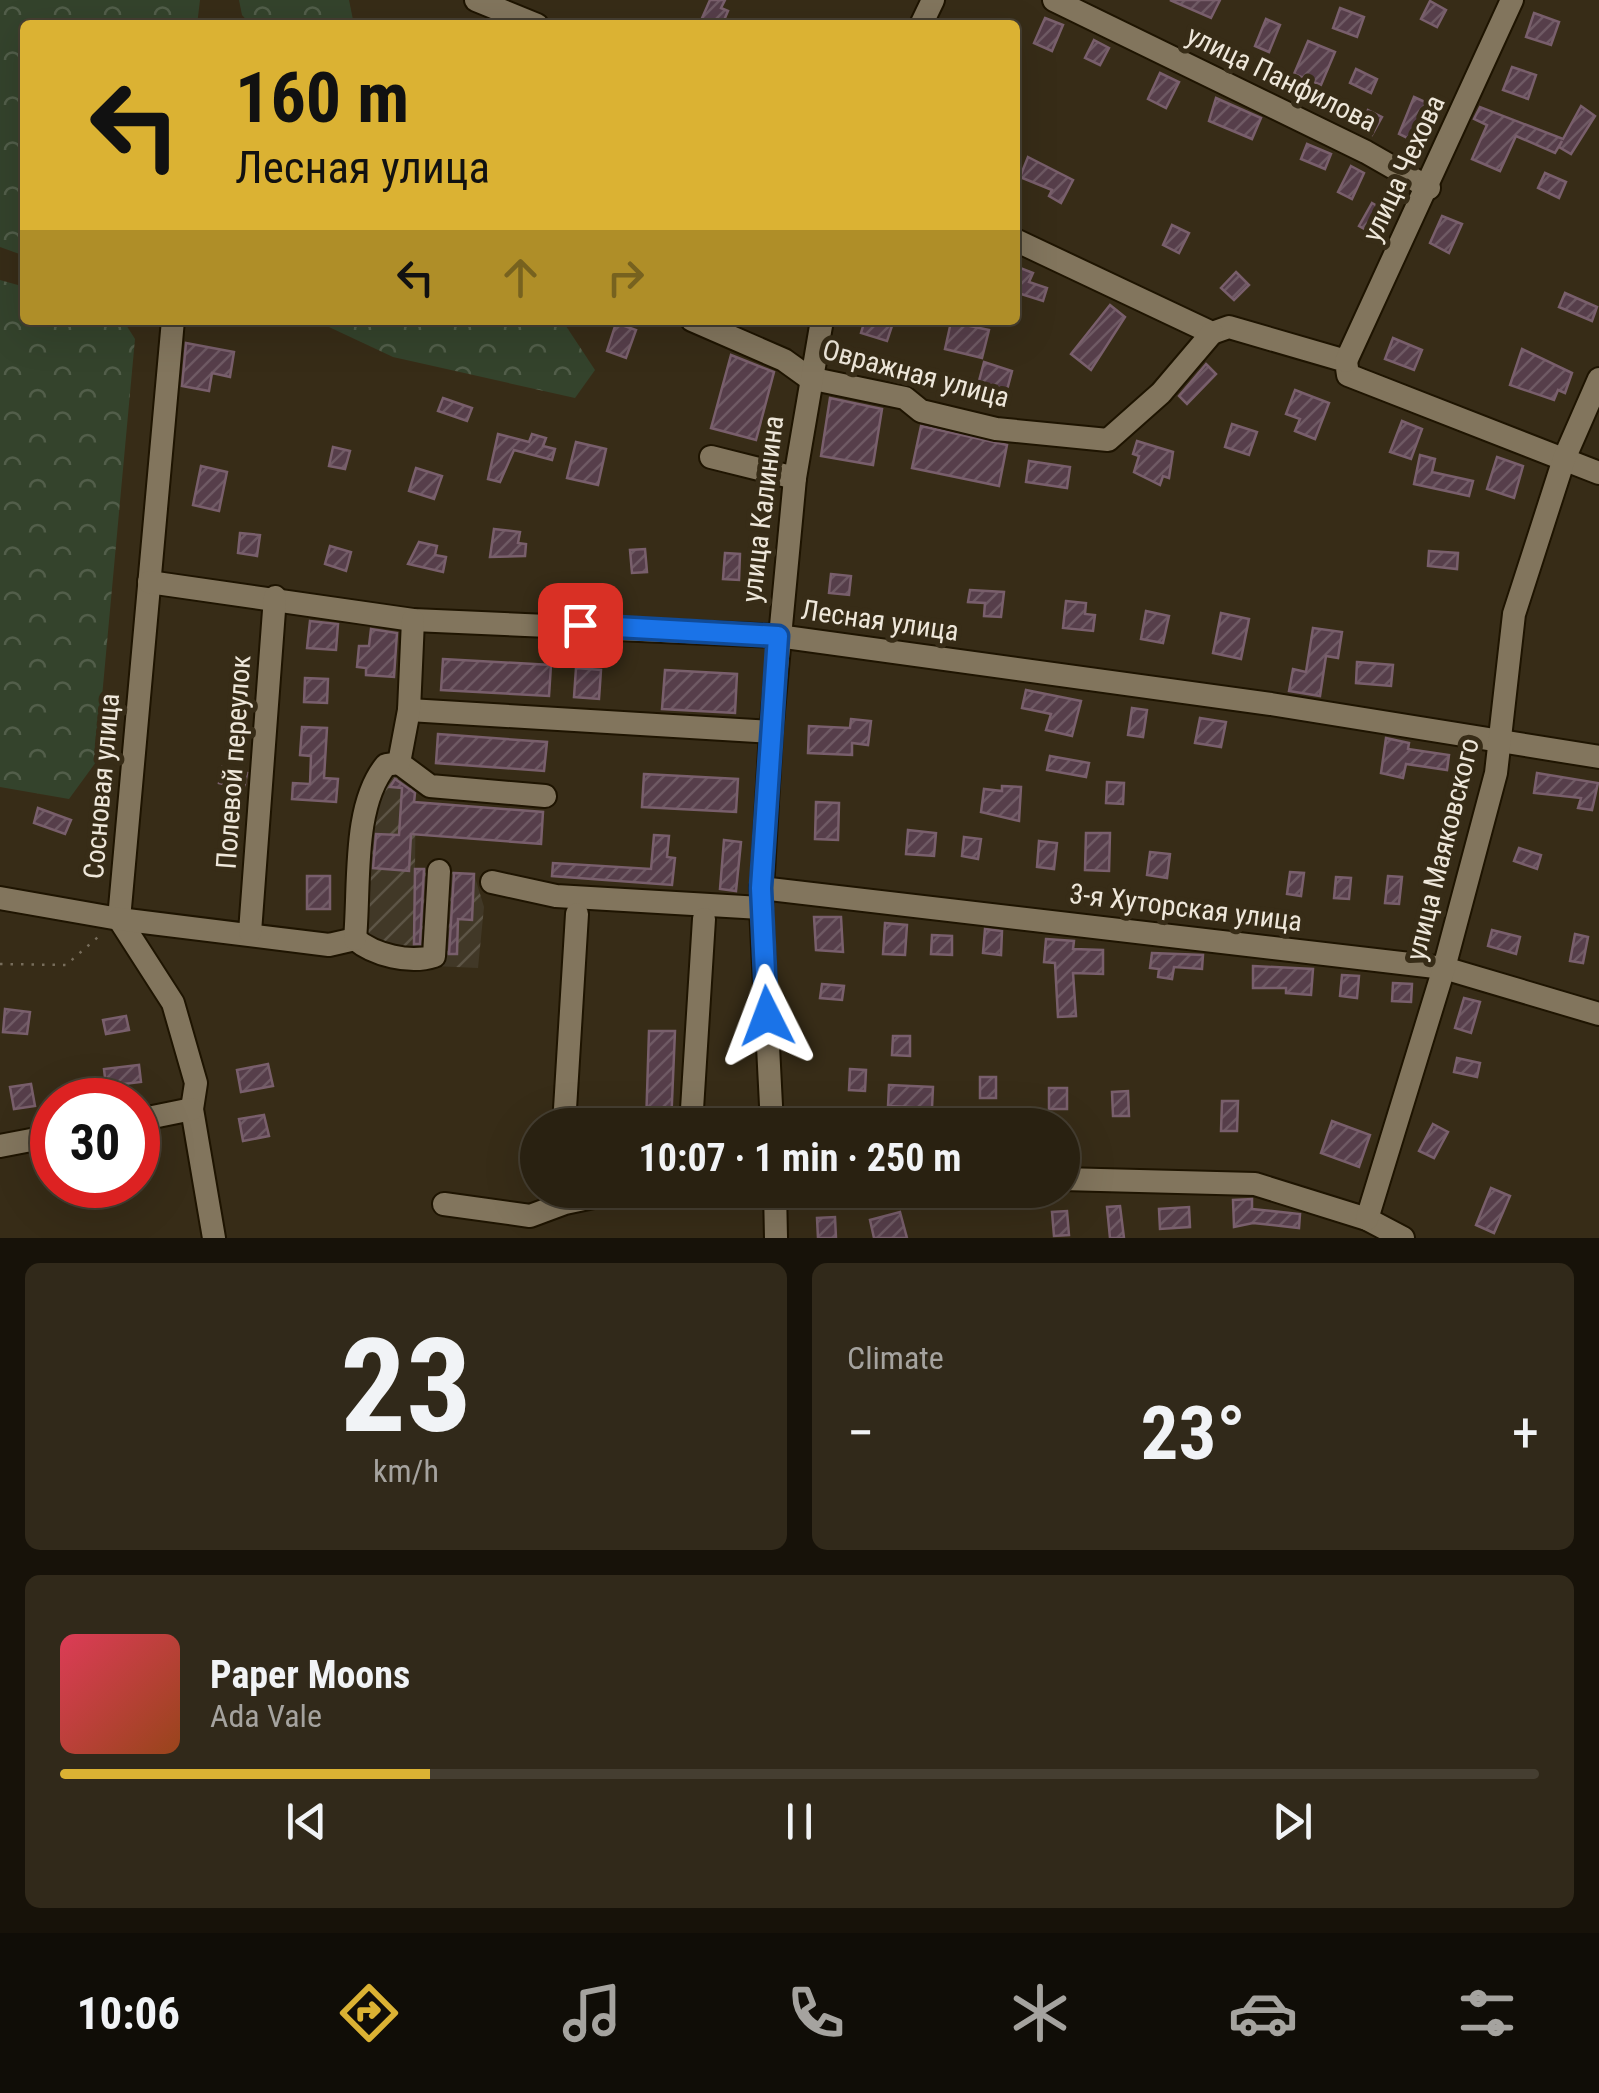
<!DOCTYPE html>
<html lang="en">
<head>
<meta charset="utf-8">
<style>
	body { margin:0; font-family:"Roboto Condensed",sans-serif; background:#31291a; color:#f1f3f6; height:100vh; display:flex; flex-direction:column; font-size:38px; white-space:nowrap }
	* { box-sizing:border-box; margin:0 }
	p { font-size:32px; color:#a5a39f }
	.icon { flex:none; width:55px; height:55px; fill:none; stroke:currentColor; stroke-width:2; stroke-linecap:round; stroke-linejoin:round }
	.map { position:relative; height:1238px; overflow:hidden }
	.sheet { display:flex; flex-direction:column; gap:25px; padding:25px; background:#171209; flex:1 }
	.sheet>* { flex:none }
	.hud { position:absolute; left:20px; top:20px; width:1000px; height:305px; border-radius:10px; box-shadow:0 10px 40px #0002,0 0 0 2px #453e31; background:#dbb233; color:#111; overflow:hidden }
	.speed { position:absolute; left:30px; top:1078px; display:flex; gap:20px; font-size:50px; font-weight:700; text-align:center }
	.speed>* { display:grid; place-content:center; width:130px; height:130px; border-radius:50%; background:#292111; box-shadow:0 10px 40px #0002,0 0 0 2px #453e31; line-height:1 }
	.speed .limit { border:15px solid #d22; background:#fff; color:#111 }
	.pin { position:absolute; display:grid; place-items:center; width:85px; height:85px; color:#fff; margin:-42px; border-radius:20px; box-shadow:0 5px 15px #0006 }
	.me { position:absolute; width:110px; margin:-55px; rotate:357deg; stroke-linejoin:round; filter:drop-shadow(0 0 8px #0008) }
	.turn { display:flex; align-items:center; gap:35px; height:210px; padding:0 50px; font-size:45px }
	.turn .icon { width:130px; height:130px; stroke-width:2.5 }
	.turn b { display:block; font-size:70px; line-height:85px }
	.lanes { display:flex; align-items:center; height:95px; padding:0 50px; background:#0003; justify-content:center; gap:50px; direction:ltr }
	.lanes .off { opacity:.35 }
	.big { font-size:75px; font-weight:700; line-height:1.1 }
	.sheet .tile { flex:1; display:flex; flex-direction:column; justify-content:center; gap:15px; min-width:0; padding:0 35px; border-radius:15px; background:#31291a }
	.sheet .dial { align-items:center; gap:0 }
	.dial b { font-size:130px; line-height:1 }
	.song { display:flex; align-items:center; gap:30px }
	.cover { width:120px; height:120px; border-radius:15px; background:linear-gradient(135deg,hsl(350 70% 55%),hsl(20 70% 35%)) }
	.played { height:10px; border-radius:5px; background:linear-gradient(90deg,#dbb233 25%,#453e31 25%) }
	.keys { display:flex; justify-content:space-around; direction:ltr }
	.heat { display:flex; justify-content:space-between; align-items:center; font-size:55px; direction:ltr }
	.sheet .tiles { flex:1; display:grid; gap:25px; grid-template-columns:1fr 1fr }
	.tile:last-child { grid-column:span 2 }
	.trip { position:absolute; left:520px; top:1108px; width:560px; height:100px; border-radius:50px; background:#292111; box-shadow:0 10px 40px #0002,0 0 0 2px #453e31; font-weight:700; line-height:100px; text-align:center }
	.dock { display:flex; height:160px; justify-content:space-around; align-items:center; background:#100d07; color:#a5a39f }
	.dock .icon { width:70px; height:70px }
	.dock .current { color:#dbb233 }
	.dock b { font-size:45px; color:#f1f3f6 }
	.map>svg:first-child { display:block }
	.industrial { fill:url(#industrial-furrows) }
	.forest { fill:url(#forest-crowns) }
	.building { fill:url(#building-hatch); stroke:#795f6c; stroke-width:2.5 }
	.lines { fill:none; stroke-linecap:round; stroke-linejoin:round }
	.minor-casing { stroke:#1e1401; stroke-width:26 }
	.path { stroke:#776d5b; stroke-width:2.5; stroke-dasharray:2.5 8; stroke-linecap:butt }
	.minor { stroke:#82755d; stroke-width:22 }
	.route-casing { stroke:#114b97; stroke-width:25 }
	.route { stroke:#1a73e8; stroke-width:18 }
	.labels { text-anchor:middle; stroke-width:10; stroke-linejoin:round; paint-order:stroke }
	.street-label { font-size:28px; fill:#eee7da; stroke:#372c17 }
</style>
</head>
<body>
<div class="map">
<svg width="1599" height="1238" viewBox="0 0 1599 1238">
	<defs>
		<pattern id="industrial-furrows" width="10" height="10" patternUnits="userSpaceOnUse" patternTransform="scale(2.5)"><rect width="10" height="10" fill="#413827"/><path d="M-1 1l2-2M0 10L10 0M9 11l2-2" fill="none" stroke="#5d5546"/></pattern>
		<pattern id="forest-crowns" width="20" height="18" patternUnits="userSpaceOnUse" patternTransform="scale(2.5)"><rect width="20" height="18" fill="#34432c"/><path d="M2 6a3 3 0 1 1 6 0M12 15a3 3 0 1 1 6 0" fill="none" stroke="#525e4a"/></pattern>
		<pattern id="building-hatch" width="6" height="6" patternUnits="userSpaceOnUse" patternTransform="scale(2.5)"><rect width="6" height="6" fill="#563e4a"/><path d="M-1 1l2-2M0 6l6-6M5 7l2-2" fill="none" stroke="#6f5a64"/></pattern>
	</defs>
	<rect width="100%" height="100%" fill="#372c17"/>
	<!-- industrial -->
	<polygon class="industrial" points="388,773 416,776 415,868 474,874 484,907 478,968 412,965 362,938 371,834"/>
	<!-- forest -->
	<g class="forest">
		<polygon points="0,0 200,0 197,25 25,25 25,256 0,247"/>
		<polygon points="239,0 349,0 354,25 251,25 242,15"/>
		<polygon points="0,280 25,287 25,320 123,320 135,339 96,762 69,799 0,787"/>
		<polygon points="314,320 562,320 595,370 575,398 393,357"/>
	</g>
	<!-- building -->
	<g class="building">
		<polygon points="710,0 725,0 721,8 728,11 722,25 699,25"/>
		<polygon points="1170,0 1220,0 1211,18"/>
		<polygon points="1430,1 1446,10 1437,27 1421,19"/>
		<polygon points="1340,8 1364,17 1357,37 1333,28"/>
		<polygon points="1534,13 1559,22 1551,45 1526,37"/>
		<polygon points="1045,18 1063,25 1052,51 1034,43"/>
		<polygon points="1266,19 1280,25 1269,52 1255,46"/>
		<polygon points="1094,40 1109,48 1100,65 1085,58"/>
		<polygon points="1308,41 1335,52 1321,85 1294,74"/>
		<polygon points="1512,67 1536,75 1528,99 1503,90"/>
		<polygon points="1356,69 1377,79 1371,93 1350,83"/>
		<polygon points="1160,73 1179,82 1166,108 1148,99"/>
		<polygon points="1414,97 1443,110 1426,147 1399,134"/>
		<polygon points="1216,98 1261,118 1252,139 1209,121"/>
		<polygon points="1581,106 1595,116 1571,154 1559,147 1562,141 1555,153 1516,136 1500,171 1472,159 1487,125 1474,119 1480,107 1563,139"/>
		<polygon points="1368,110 1382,117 1372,135 1359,129"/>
		<polygon points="1307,144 1331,154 1325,169 1301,159"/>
		<polygon points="1028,157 1073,180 1061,203 1049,196 1052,190 1020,177"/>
		<polygon points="1351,166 1364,173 1352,199 1338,192"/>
		<polygon points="1545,173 1566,182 1559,198 1538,188"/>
		<polygon points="1372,203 1392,214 1379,237 1359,226"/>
		<polygon points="1442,216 1462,224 1449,253 1430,243"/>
		<polygon points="1172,225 1189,233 1179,253 1163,245"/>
		<polygon points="1015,266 1033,273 1029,282 1047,288 1043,301 1015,292"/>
		<polygon points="1236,272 1249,285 1234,300 1221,288"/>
		<polygon points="1565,293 1597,307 1592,321 1559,307"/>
		<polygon points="1110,305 1125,317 1091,370 1071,354"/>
		<polygon points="865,320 892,326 887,341 861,333"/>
		<polygon points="951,322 989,330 982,358 945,349"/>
		<polygon points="616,323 636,330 626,358 607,351"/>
		<polygon points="1393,338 1422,350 1414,370 1385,359"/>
		<polygon points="186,343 234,352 230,377 212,373 209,391 182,386"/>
		<polygon points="1522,349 1572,373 1565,393 1558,390 1554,400 1510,385"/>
		<polygon points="731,355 774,372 756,440 711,428"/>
		<polygon points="984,362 1012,371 1007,390 979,381"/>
		<polygon points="1206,364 1216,374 1187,404 1179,396"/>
		<polygon points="1295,390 1329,403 1315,439 1295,431 1300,419 1286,414"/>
		<polygon points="443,398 472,408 467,421 438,411"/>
		<polygon points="830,398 882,409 873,465 821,456"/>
		<polygon points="1402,421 1422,429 1411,459 1390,452"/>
		<polygon points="1232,424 1257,432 1249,455 1225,447"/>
		<polygon points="921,426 1007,445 999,486 912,468"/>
		<polygon points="498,434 529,442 532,434 546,438 543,446 555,449 552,460 514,450 500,482 488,479"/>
		<polygon points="1137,441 1173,452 1169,478 1163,476 1160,485 1134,472 1139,456 1133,454"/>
		<polygon points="576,442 606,449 598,485 567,478"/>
		<polygon points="333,447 350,451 345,469 329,466"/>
		<polygon points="1420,455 1435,459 1432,472 1473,481 1469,496 1414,484"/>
		<polygon points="1497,457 1523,466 1514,498 1487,489"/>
		<polygon points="1029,461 1070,467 1067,488 1026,482"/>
		<polygon points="201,466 227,472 219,511 193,505"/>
		<polygon points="416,468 442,476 434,499 409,491"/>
		<polygon points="494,529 520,532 518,543 526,544 525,556 490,557"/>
		<polygon points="240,533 260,535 257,556 238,553"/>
		<polygon points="419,542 437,546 435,555 446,557 443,572 408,564"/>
		<polygon points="330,546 351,552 346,571 325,564"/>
		<polygon points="645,549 647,572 632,573 630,550"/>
		<polygon points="1429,551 1458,553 1457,569 1428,566"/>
		<polygon points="725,553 740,554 739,580 723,579"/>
		<polygon points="831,574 851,576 849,595 829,593"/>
		<polygon points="970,590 1004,592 1001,617 984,616 985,603 968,602"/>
		<polygon points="1066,601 1086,603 1085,614 1095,615 1093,631 1063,628"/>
		<polygon points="1146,611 1169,616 1163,643 1141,639"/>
		<polygon points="1221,613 1249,619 1241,659 1213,653"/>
		<polygon points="310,621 338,624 336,650 307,648"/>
		<polygon points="1313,628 1342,632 1338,658 1326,656 1320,696 1289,691 1293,669 1306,672"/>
		<polygon points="371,629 397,633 394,677 366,675 366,668 357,667 359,646 369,646"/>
		<polygon points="443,659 551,665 549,696 441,690"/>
		<polygon points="1357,662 1393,665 1391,686 1356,683"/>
		<polygon points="576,668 601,670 599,699 574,697"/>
		<polygon points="665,670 737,674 735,713 662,709"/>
		<polygon points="305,678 328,679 327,703 304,702"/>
		<polygon points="1026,690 1081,701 1072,736 1046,730 1051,714 1022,708"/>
		<polygon points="1132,708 1147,710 1143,737 1128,735"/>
		<polygon points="1200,718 1226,722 1221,747 1195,743"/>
		<polygon points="851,719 871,721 868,745 852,743 852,755 808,753 809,726 850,728"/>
		<polygon points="302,727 327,728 324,778 338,779 336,802 292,799 293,783 310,784 311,756 300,755"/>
		<polygon points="438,734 547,742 544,771 436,763"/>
		<polygon points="1386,738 1409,743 1408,749 1449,755 1447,770 1406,764 1403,778 1381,773"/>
		<polygon points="1050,756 1089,763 1086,777 1047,770"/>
		<polygon points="222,767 247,773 244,789 219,783"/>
		<polygon points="1537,773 1598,783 1592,810 1578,808 1581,798 1534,793"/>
		<polygon points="644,774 738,779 736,812 642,807"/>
		<polygon points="395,779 415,793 414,802 543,812 541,844 411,834 409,871 373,868 376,834 399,835 402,788 390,787"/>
		<polygon points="1107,782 1124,783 1123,804 1106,803"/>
		<polygon points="1002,786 1021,787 1019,821 981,812 984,789 1002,791"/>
		<polygon points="816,802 839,803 838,840 815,839"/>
		<polygon points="38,808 71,820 65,834 34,823"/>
		<polygon points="908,830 936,833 934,856 906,854"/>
		<polygon points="1086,833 1110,833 1109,871 1085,870"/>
		<polygon points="654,835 669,836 667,857 675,858 672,885 552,876 553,863 651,869"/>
		<polygon points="964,837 981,839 978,859 962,856"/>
		<polygon points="724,840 741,842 736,891 720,889"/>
		<polygon points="1039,841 1057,843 1054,869 1037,867"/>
		<polygon points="1519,848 1541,855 1537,869 1514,861"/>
		<polygon points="1150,852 1170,854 1167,878 1147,875"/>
		<polygon points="415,869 424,869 420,944 414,944"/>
		<polygon points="1290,872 1304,873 1301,896 1287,894"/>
		<polygon points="454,873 474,874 472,920 458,919 457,954 449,954"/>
		<rect x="307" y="876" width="23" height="33"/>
		<polygon points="1388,876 1402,877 1399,904 1385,903"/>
		<polygon points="1336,877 1351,878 1349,899 1334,898"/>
		<polygon points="814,917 841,917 843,952 816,950"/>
		<polygon points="885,923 907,925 905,955 883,954"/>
		<polygon points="985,929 1002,931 1001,955 983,953"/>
		<polygon points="1492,930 1520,937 1516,954 1488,946"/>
		<polygon points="1575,934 1588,937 1583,963 1570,961"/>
		<polygon points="932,935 952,936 952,955 931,954"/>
		<polygon points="1046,939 1074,941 1073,949 1103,950 1103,974 1073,973 1076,1016 1058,1017 1055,963 1044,962"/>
		<polygon points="1152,953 1203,955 1202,969 1174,967 1172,979 1158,977 1159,969 1150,968"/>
		<polygon points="1253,966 1313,969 1311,995 1286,993 1286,988 1253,988"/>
		<polygon points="1342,975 1359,976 1357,998 1340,996"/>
		<polygon points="1393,983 1412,984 1411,1002 1392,1001"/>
		<polygon points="822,984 844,986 842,1000 820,998"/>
		<polygon points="1464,998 1480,1002 1471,1033 1455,1028"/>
		<polygon points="5,1009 30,1012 27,1034 3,1032"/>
		<polygon points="126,1016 129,1030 106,1034 103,1020"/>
		<polygon points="649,1031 675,1031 671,1125 646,1125"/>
		<polygon points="893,1036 910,1036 910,1056 892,1055"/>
		<polygon points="1457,1058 1480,1063 1477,1077 1454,1072"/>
		<polygon points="268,1064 273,1086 241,1092 237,1070"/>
		<polygon points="139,1065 141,1082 106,1086 104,1069"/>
		<polygon points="850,1069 866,1070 865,1091 849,1090"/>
		<rect x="980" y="1077" width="16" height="21"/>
		<polygon points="31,1084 35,1106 14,1109 10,1087"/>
		<polygon points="889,1085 933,1087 932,1108 888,1106"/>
		<rect x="1049" y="1088" width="18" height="21"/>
		<polygon points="1128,1091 1129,1116 1113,1116 1112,1092"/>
		<polygon points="1222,1101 1238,1101 1237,1131 1221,1131"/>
		<polygon points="264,1115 269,1136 243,1141 239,1119"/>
		<polygon points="1332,1121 1370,1135 1359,1167 1321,1153"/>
		<polygon points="1433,1124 1448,1132 1434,1158 1419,1151"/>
		<polygon points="1491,1188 1510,1196 1494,1233 1476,1225"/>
		<polygon points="1252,1199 1252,1209 1300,1214 1299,1228 1253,1223 1234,1227 1233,1200"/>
		<polygon points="1120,1206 1124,1238 1110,1238 1107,1207"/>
		<polygon points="1189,1207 1190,1227 1160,1229 1159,1209"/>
		<polygon points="1067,1211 1069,1235 1054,1236 1052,1212"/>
		<polygon points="900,1212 907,1238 874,1238 870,1220"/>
		<polygon points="835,1217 836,1238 818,1238 817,1218"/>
	</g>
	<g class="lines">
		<defs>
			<g id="minor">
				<polyline points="476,0 537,25"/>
				<polyline points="1054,0 1366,152 1429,188"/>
				<polyline points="921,25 933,0"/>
				<polyline points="1015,240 1212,333 1229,327 1346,361 1348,375 1599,473"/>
				<polyline points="173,320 119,919 173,1003 196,1083 192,1109 214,1238"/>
				<polyline points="692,320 784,360 809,378 905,398 921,411 996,429 1108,440 1161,393 1212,333"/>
				<polyline points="1346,361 1512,0"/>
				<polyline points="711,457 795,478"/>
				<polyline points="149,582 413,620 778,636 1271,704 1599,757"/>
				<polyline points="409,710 771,732"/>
				<polyline points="399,763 430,786 545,796"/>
				<polyline points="492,882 556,896 761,908"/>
				<polyline points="761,888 1444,968 1599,1014"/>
				<path d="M0,898L119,919L329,945L355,939C374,955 410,964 434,956L439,871"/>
				<polyline points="250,932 275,597"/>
				<path d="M355,939C360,885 352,806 386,765L399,763L409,710L413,620"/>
				<polyline points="138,1120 192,1109"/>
				<polyline points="564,1125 577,914"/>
				<polyline points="691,1125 704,919"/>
				<polyline points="772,1125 761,908 771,732 795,478 822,320"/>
				<polyline points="0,1146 52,1136"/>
				<polyline points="1062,1179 1255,1184 1367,1219 1403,1238"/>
				<polyline points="775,1190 776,1238"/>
				<polyline points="444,1204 530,1216 565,1203 627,1190"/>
				<polyline points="1367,1219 1444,968 1496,773 1514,614 1564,459 1599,379"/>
			</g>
		</defs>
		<!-- minor casing -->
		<use href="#minor" class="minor-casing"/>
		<!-- path -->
		<polyline class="path" points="0,964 66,965 98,937"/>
		<!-- minor -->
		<use href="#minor" class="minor"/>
	</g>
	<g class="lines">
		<defs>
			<polyline id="route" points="580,625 778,636 761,888 767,1016"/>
		</defs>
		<!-- route casing -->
		<use href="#route" class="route-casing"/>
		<!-- route -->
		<use href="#route" class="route"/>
	</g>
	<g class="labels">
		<!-- street labels -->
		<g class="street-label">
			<text transform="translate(1282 78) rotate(26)" y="10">улица Панфилова</text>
			<text transform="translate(1403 168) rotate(-65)" y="10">улица Чехова</text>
			<text transform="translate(916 373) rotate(15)" y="10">Овражная улица</text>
			<text transform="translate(762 509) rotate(-83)" y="10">улица Калинина</text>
			<text transform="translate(880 620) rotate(8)" y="10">Лесная улица</text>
			<text transform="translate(233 762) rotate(-86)" y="10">Полевой переулок</text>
			<text transform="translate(101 786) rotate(-85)" y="10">Сосновая улица</text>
			<text transform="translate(1442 849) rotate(-76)" y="10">улица Маяковского</text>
			<text transform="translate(1186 907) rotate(7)" y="10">3-я Хуторская улица</text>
		</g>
	</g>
</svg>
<div class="speed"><div class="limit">30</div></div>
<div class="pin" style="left:580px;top:625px;background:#d93025"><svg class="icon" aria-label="arrive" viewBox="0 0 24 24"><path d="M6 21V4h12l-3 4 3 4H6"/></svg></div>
<svg class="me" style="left:767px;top:1016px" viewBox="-20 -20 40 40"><path d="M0-17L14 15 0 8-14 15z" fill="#1a73e8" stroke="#fff" stroke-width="4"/></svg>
<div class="trip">10:07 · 1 min · 250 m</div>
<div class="hud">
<div class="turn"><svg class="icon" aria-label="left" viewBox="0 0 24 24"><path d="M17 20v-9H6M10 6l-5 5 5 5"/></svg><div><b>160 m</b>Лесная улица</div></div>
<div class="lanes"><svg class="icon" aria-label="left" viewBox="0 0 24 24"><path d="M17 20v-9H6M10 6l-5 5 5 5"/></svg><svg class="icon off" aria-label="ahead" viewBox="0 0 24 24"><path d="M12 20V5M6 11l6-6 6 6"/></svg><svg class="icon off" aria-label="right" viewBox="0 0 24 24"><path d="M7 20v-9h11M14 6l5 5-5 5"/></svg></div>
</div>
</div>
<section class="sheet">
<div class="tiles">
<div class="tile dial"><b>23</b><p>km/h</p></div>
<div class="tile"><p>Climate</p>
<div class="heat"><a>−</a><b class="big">23°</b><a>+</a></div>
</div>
<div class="tile">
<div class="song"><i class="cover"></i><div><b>Paper Moons</b><p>Ada Vale</p></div></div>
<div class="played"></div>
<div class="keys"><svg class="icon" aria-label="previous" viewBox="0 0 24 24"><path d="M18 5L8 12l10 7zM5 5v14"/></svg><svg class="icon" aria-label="pause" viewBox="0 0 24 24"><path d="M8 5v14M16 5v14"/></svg><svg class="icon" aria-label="next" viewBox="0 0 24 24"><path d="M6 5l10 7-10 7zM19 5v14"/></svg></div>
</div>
</div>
</section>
<nav class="dock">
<b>10:06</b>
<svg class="icon current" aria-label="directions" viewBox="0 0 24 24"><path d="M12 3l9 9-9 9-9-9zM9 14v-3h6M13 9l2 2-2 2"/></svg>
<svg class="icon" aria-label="music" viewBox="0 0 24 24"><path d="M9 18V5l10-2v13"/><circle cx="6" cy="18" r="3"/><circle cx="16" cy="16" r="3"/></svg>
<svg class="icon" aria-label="phone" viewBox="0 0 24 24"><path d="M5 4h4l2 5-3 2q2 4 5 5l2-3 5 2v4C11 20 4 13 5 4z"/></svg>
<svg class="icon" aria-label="climate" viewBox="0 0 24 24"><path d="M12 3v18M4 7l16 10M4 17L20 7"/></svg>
<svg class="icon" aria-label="car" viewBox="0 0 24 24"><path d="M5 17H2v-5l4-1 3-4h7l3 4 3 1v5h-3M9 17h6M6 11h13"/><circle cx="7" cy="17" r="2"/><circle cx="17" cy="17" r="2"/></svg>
<svg class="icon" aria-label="filters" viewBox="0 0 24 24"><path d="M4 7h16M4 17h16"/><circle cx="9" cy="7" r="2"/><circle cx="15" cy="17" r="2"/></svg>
</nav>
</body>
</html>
